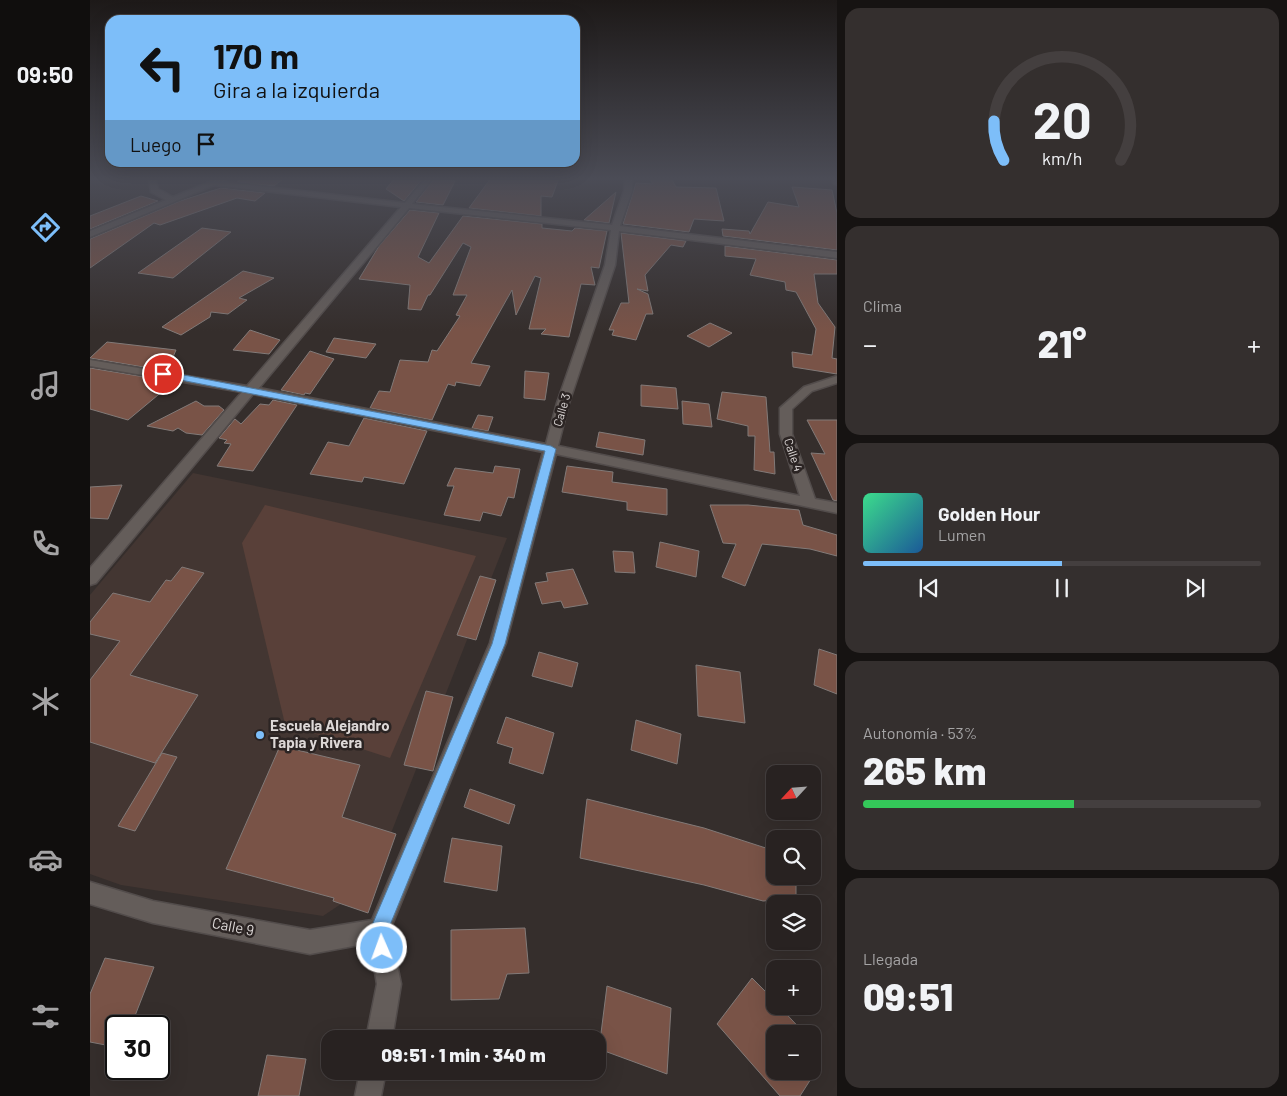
<!DOCTYPE html>
<html lang="es">
<head>
<meta charset="utf-8">
<style>
	body { margin:0; font-family:Barlow,sans-serif; background:#342f2e; color:#f1f3f6; height:100vh; display:flex; flex-direction:column; font-size:19px; white-space:nowrap }
	* { box-sizing:border-box; margin:0 }
	p { font-size:16px; color:#a5a4a5 }
	.icon { flex:none; width:28px; height:28px; fill:none; stroke:currentColor; stroke-width:2; stroke-linecap:round; stroke-linejoin:round }
	.map { position:relative; flex:1; overflow:hidden }
	.sheet { display:flex; flex-direction:column; gap:8px; padding:8px; background:#161312; width:450px }
	.sheet>* { flex:none }
	.top-card { position:absolute; left:15px; top:15px; width:475px; height:152px; border-radius:15px; box-shadow:0 5px 20px #0002,0 0 0 1px #443f3f; background:#7dbef9; color:#111; overflow:hidden }
	.needle { width:32px; rotate:244deg }
	.buttons { position:absolute; left:676px; top:765px; display:grid; gap:10px }
	.buttons a { display:grid; place-items:center; width:55px; height:55px; border-radius:10px; background:#282221; box-shadow:0 5px 20px #0002,0 0 0 1px #443f3f; font-size:25px }
	.speed { position:absolute; left:15px; top:1015px; display:flex; gap:10px; font-size:25px; font-weight:700; text-align:center }
	.speed>* { display:grid; place-content:center; width:65px; height:65px; border-radius:50%; background:#282221; box-shadow:0 5px 20px #0002,0 0 0 1px #443f3f; line-height:1 }
	.speed .limit { border:2px solid #111; border-radius:8px; background:#fff; color:#111 }
	.pin { position:absolute; display:grid; place-items:center; width:42px; height:42px; color:#fff; margin:-21px; border:2px solid #fff; border-radius:50%; box-shadow:0 1px 5px #0007 }
	.me { position:absolute; width:55px; margin:-28px; rotate:358deg; stroke-linejoin:round; filter:drop-shadow(0 0 4px #0008) }
	.turn { display:flex; align-items:center; gap:18px; height:105px; padding:0 25px; font-size:22px }
	.turn .icon { width:65px; height:65px; stroke-width:2.5 }
	.turn b { display:block; font-size:35px; line-height:42px }
	.then { display:flex; align-items:center; height:48px; padding:0 25px; background:#0003; gap:10px; font-size:19px }
	.big { font-size:38px; font-weight:800; line-height:1.1 }
	.sheet .tile { flex:1; display:flex; flex-direction:column; justify-content:center; gap:8px; min-width:0; padding:0 18px; border-radius:15px; background:#342f2e }
	.sheet .dial { align-items:center; gap:0 }
	.dial svg { height:130px; overflow:visible; fill:none; stroke:#443f3f; stroke-width:7; stroke-linecap:round; text-anchor:middle }
	.dial text { fill:#f1f3f6; stroke:none }
	.song { display:flex; align-items:center; gap:15px }
	.cover { width:60px; height:60px; border-radius:8px; background:linear-gradient(135deg,hsl(150 70% 55%),hsl(210 70% 35%)) }
	.played { height:5px; border-radius:2px; background:linear-gradient(90deg,#7dbef9 50%,#443f3f 50%) }
	.keys { display:flex; justify-content:space-around; direction:ltr }
	.heat { display:flex; justify-content:space-between; align-items:center; font-size:28px; direction:ltr }
	.charge { height:8px; border-radius:4px; background:linear-gradient(90deg,#34c759 53%,#443f3f 0) }
	.trip { position:absolute; left:231px; top:1030px; width:285px; height:50px; border-radius:15px; background:#282221; box-shadow:0 5px 20px #0002,0 0 0 1px #443f3f; font-weight:800; line-height:50px; text-align:center }
	main { display:flex; flex:1; min-height:0 }
	.dock { display:flex; flex-direction:column; width:90px; justify-content:space-around; align-items:center; background:#100e0d; color:#a5a4a5 }
	.dock .icon { width:35px; height:35px }
	.dock .active { color:#7dbef9 }
	.dock b { font-size:22px; color:#f1f3f6 }
	.map>svg:first-child { display:block }
	.built { fill:#433632 }
	.green { fill:#594039 }
	.building { fill:#795347; stroke:#827a78 }
	.lines { fill:none; stroke-linecap:round; stroke-linejoin:round }
	.minor-casing { stroke:#524c4b; stroke-width:3 }
	.minor { fill:#645d5a; fill-rule:evenodd }
	.route { fill:#7dbef9; stroke:#517ca2 }
	.poi-dot { fill:#7dbef9; stroke:#2b2423; stroke-width:2 }
	.labels { text-anchor:middle; stroke-width:5; stroke-linejoin:round; paint-order:stroke }
	.street-label { font-size:12px; fill:#ddd8d7; stroke:#2b2423 }
	.near-poi-label { font-size:15px; font-weight:bold; fill:#ddd8d7; stroke:#2b2423; text-anchor:start }
	.near-street-label { font-size:15px; fill:#ddd8d7; stroke:#2b2423 }
</style>
</head>
<body>
<main>
<nav class="dock">
<b>09:50</b>
<svg class="icon active" aria-label="directions" viewBox="0 0 24 24"><path d="M12 3l9 9-9 9-9-9zM9 14v-3h6M13 9l2 2-2 2"/></svg>
<svg class="icon" aria-label="music" viewBox="0 0 24 24"><path d="M9 18V5l10-2v13"/><circle cx="6" cy="18" r="3"/><circle cx="16" cy="16" r="3"/></svg>
<svg class="icon" aria-label="phone" viewBox="0 0 24 24"><path d="M5 4h4l2 5-3 2q2 4 5 5l2-3 5 2v4C11 20 4 13 5 4z"/></svg>
<svg class="icon" aria-label="climate" viewBox="0 0 24 24"><path d="M12 3v18M4 7l16 10M4 17L20 7"/></svg>
<svg class="icon" aria-label="car" viewBox="0 0 24 24"><path d="M5 17H2v-5l4-1 3-4h7l3 4 3 1v5h-3M9 17h6M6 11h13"/><circle cx="7" cy="17" r="2"/><circle cx="17" cy="17" r="2"/></svg>
<svg class="icon" aria-label="filters" viewBox="0 0 24 24"><path d="M4 7h16M4 17h16"/><circle cx="9" cy="7" r="2"/><circle cx="15" cy="17" r="2"/></svg>
</nav>
<div class="map">
<svg width="747" height="1096" viewBox="0 0 747 1096">
	<rect width="100%" height="100%" fill="#352e2c"/>
	<!-- built -->
	<polygon class="built" points="103,473 417,538 281,884 233,916 31,885 0,874 0,595"/>
	<!-- green -->
	<polygon class="green" points="175,505 386,556 300,758 195,724 152,543"/>
	<!-- building -->
	<g class="building">
		<polygon points="153,178 194,178 184,186 147,182"/>
		<polygon points="305,178 333,178 314,201 296,189"/>
		<polygon points="401,178 469,178 462,197 451,196 451,216 379,208"/>
		<polygon points="559,178 581,178 586,187 626,188 634,221 604,219 599,232 533,224 546,183 563,184"/>
		<polygon points="344,179 365,181 353,205 326,202"/>
		<polygon points="702,187 742,190 747,213 747,250 633,236 632,229 659,231 660,234 678,202 709,207"/>
		<polygon points="131,188 175,193 165,201 147,198 70,225 64,223 0,268 0,239 90,201"/>
		<polygon points="526,192 519,223 494,220"/>
		<polygon points="51,196 68,201 0,229 0,216"/>
		<polygon points="320,210 349,213 328,257 339,263 373,216 452,224 452,228 482,231 485,228 517,231 509,268 501,267 505,285 491,284 479,337 451,334 456,329 439,329 451,278 445,276 426,315 422,290 381,363 400,366 390,386 366,382 365,386 358,384 342,420 280,408 289,391 300,392 310,360 338,362 342,350 347,351 370,316 366,315 377,295 363,295 381,247 373,243 340,295 338,295 331,310 318,309 320,285 269,279 289,246"/>
		<polygon points="112,228 141,232 83,278 48,273"/>
		<polygon points="531,233 596,241 593,247 581,245 555,275 558,291 547,289 558,294 563,314 556,314 546,340 522,335 524,330 519,330 531,303 539,303"/>
		<polygon points="635,246 747,260 747,274 724,274 728,303 745,327 742,358 747,359 747,374 703,367 702,352 722,355 726,329 706,292 696,290 695,282 660,275 666,259 635,256"/>
		<polygon points="153,271 184,278 149,298 157,300 138,314 121,312 120,317 91,335 72,327"/>
		<polygon points="620,323 642,333 619,347 597,336"/>
		<polygon points="160,330 190,340 179,354 143,350"/>
		<polygon points="244,338 286,344 276,358 236,352"/>
		<polygon points="17,342 86,350 77,371 0,358"/>
		<polygon points="220,351 244,359 220,394 215,393 214,395 191,390"/>
		<polygon points="0,368 73,380 72,383 80,385 38,420 0,409"/>
		<polygon points="435,371 459,373 455,400 434,398"/>
		<polygon points="551,385 586,388 588,409 551,406"/>
		<polygon points="632,392 676,397 680,452 684,452 685,474 664,470 665,436 658,436 658,426 627,419"/>
		<polygon points="183,400 207,405 163,471 127,466 141,444 134,443 137,440 129,438 145,419 151,424 170,404 179,405"/>
		<polygon points="106,401 114,406 129,406 134,410 112,435 96,433 88,428 83,431 57,426"/>
		<polygon points="592,401 619,404 622,427 593,424"/>
		<polygon points="388,415 403,417 398,431 382,428"/>
		<polygon points="274,418 337,431 314,484 274,477 272,482 220,474 238,442 259,446"/>
		<polygon points="717,420 747,420 747,501 743,500 721,453 735,454"/>
		<polygon points="509,432 555,440 553,455 506,447"/>
		<polygon points="405,466 430,469 424,498 418,497 411,516 393,512 390,521 354,515 364,486 357,486 365,468 403,473"/>
		<polygon points="477,466 523,472 522,482 577,489 577,515 537,510 537,502 472,492"/>
		<polygon points="32,485 18,519 0,518 0,487"/>
		<polygon points="620,505 658,505 709,510 713,525 747,535 747,556 720,549 672,544 655,586 632,577 646,544 633,543"/>
		<polygon points="570,542 609,551 606,577 566,567"/>
		<polygon points="523,551 543,552 545,573 525,572"/>
		<polygon points="92,567 114,573 40,675 108,695 65,763 0,742 0,680 30,641 0,634 0,622 23,593 60,602 76,580 81,581"/>
		<polygon points="483,569 498,604 474,608 471,601 452,604 445,583 458,581 456,573"/>
		<polygon points="390,576 406,580 386,640 367,635"/>
		<polygon points="729,649 747,655 747,694 724,685"/>
		<polygon points="449,652 488,663 482,687 442,676"/>
		<polygon points="606,665 650,672 655,723 608,716"/>
		<polygon points="336,691 363,697 343,771 314,765"/>
		<polygon points="416,717 464,733 453,774 419,763 423,748 407,743"/>
		<polygon points="546,720 591,734 587,764 541,750"/>
		<polygon points="190,746 270,765 252,817 306,834 278,913 243,901 244,898 136,869"/>
		<polygon points="72,753 87,757 45,831 28,826"/>
		<polygon points="380,789 425,805 419,824 374,807"/>
		<polygon points="497,799 614,828 685,851 685,876 706,876 706,899 673,901 614,885 490,858"/>
		<polygon points="362,838 412,846 407,891 354,882"/>
		<polygon points="435,928 439,973 417,974 409,999 361,1000 361,930"/>
		<polygon points="15,958 64,967 41,1026 26,1026 26,1047 0,1042 0,994"/>
		<polygon points="662,978 685,1001 685,1006 689,1006 715,1034 685,1034 685,1071 726,1071 710,1096 690,1096 627,1024"/>
		<polygon points="517,986 581,1008 577,1074 509,1049"/>
		<polygon points="177,1055 216,1059 209,1096 168,1096"/>
	</g>
	<g class="lines">
		<defs>
			<g id="minor">
				<path d="M59,178H65L68,189L83,197L130,178H136V181L133,182L315,203L336,178H343L322,204L522,225L534,191L535,178H542V191L530,226L747,252V258L529,231L525,265L479,403L468,446L710,496L690,434V408L714,387L747,376V383L722,391L702,409V434L725,499L747,503V513L466,454L416,643L300,930L311,984L302,1039H276L287,984L280,943L220,954L63,923L0,904V882L63,901L220,930L282,920L400,643L453,452L163,394L6,583L0,585V568L152,392L0,366V360L157,386L311,207L124,185L0,237V231L76,200L61,192ZM319,208L521,230L515,265L467,403L456,444L169,388Z"/>
				<polygon points="742,178 747,178 747,185 743,183"/>
				<polygon points="270,1071 296,1071 291,1096 265,1096"/>
			</g>
		</defs>
		<!-- minor casing -->
		<use href="#minor" class="minor-casing"/>
		<!-- minor -->
		<use href="#minor" class="minor"/>
	</g>
	<!-- sky -->
	<linearGradient id="sky" x2="0" y2="1"><stop stop-color="#1d1918"/><stop offset="0.54" stop-color="#4b4c56"/><stop offset="1" stop-color="#4b4c56" stop-opacity="0"/></linearGradient>
	<rect width="747" height="331" fill="url(#sky)"/>
	<!-- route -->
	<polygon class="route" points="73,371 461,446 466,449 415,644 298,930 301,948 299,954 292,957 286,954 280,930 402,644 455,451 70,376 69,374"/>
	<!-- markers -->
	<circle class="poi-dot" cx="170" cy="735" r="5"/>
	<g class="labels">
		<!-- street labels -->
		<g class="street-label">
			<text transform="translate(472 410) rotate(-74)" y="4">Calle 3</text>
			<text transform="translate(703 455) rotate(71)" y="4">Calle 4</text>
		</g>
		<!-- near-poi labels -->
		<g class="near-poi-label">
			<text x="180" y="731">Escuela Alejandro<tspan x="180" dy="17">Tapia y Rivera</tspan></text>
		</g>
		<!-- near-street labels -->
		<g class="near-street-label">
			<text transform="translate(143 927) rotate(11)" y="5">Calle 9</text>
		</g>
	</g>
</svg>
<div class="buttons">
<a><svg class="needle" viewBox="-14 -14 28 28"><path d="M0-13l5 13h-10z" fill="#e53935"/><path d="M0 13l5-13h-10z" fill="#a5a4a5"/></svg></a>
<a><svg class="icon" aria-label="search" viewBox="0 0 24 24"><circle cx="10" cy="10" r="6"/><path d="M15 15l6 6"/></svg></a>
<a><svg class="icon" aria-label="layers" viewBox="0 0 24 24"><path d="M12 4l9 5-9 5-9-5zM3 14l9 5 9-5"/></svg></a>
<a>+</a>
<a>−</a>
</div>
<div class="speed"><div class="limit">30</div></div>
<div class="pin" style="left:73px;top:374px;background:#d93025"><svg class="icon" aria-label="arrive" viewBox="0 0 24 24"><path d="M6 21V4h12l-3 4 3 4H6"/></svg></div>
<svg class="me" style="left:292px;top:948px" viewBox="-20 -20 40 40"><circle r="17" fill="#7dbef9" stroke="#fff" stroke-width="3"/><path d="M0-11L8 9 0 5-8 9z" fill="#fff"/></svg>
<div class="trip">09:51 · 1 min · 340 m</div>
<div class="top-card">
<div class="turn"><svg class="icon" aria-label="left" viewBox="0 0 24 24"><path d="M17 20v-9H6M10 6l-5 5 5 5"/></svg><div><b>170 m</b>Gira a la izquierda</div></div>
<div class="then">Luego<svg class="icon" aria-label="arrive" viewBox="0 0 24 24"><path d="M6 21V4h12l-3 4 3 4H6"/></svg></div>
</div>
</div>
<section class="sheet">
<div class="tile dial"><svg viewBox="0 0 100 80">
<path d="M14 69A42 42 0 1 1 86 69"/>
<path d="M14 69A42 42 0 0 1 8 45" stroke="#7dbef9"/>
<text x="50" y="56" font-size="32" font-weight="700">20</text>
<text x="50" y="72" font-size="11">km/h</text>
</svg></div>
<div class="tile"><p>Clima</p>
<div class="heat"><a>−</a><b class="big">21°</b><a>+</a></div>
</div>
<div class="tile">
<div class="song"><i class="cover"></i><div><b>Golden Hour</b><p>Lumen</p></div></div>
<div class="played"></div>
<div class="keys"><svg class="icon" aria-label="previous" viewBox="0 0 24 24"><path d="M18 5L8 12l10 7zM5 5v14"/></svg><svg class="icon" aria-label="pause" viewBox="0 0 24 24"><path d="M8 5v14M16 5v14"/></svg><svg class="icon" aria-label="next" viewBox="0 0 24 24"><path d="M6 5l10 7-10 7zM19 5v14"/></svg></div>
</div>
<div class="tile"><p>Autonomía · 53%</p><b class="big">265 km</b><div class="charge"></div></div>
<div class="tile"><p>Llegada</p><b class="big">09:51</b></div>
</section>
</main>
</body>
</html>
